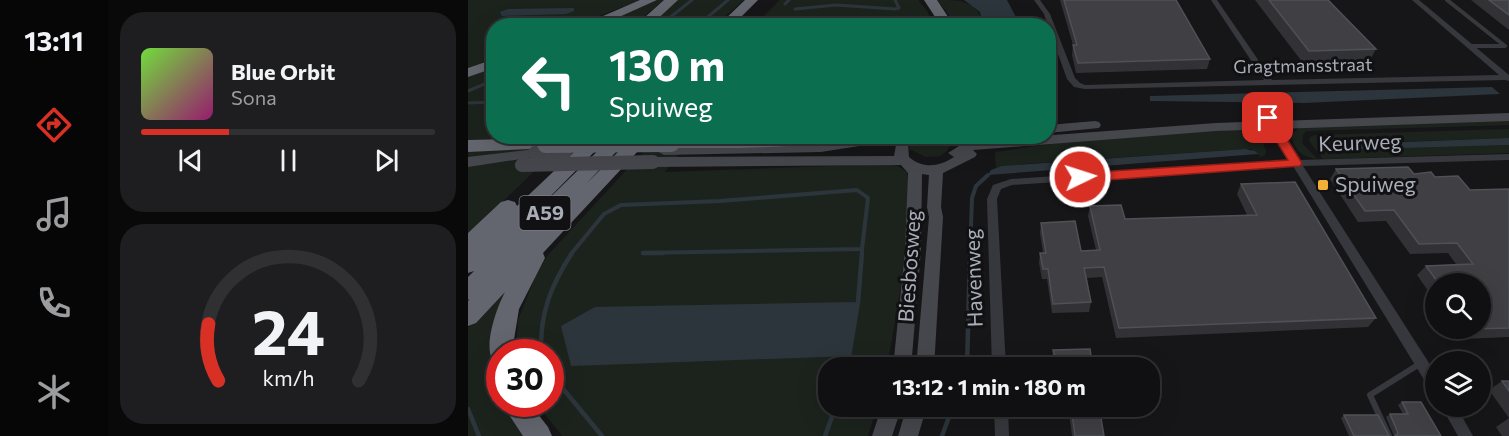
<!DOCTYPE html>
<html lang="en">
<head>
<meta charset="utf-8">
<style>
	body { margin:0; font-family:Commissioner,sans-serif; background:#1e1e20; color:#f1f3f6; height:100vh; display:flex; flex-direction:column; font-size:22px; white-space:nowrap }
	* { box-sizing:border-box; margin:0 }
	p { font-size:20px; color:#9c9d9f }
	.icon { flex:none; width:33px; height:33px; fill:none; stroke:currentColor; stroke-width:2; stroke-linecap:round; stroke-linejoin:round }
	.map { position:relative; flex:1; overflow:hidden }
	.side { display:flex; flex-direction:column; gap:12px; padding:12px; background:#09090a; width:360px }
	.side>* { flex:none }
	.banner { position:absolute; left:18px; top:18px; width:570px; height:126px; border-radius:24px; box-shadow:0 6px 24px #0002,0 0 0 2px #303032; background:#0b6e4f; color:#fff; overflow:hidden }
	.controls { position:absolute; left:957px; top:273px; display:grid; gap:12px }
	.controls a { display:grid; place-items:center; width:66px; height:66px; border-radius:50%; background:#101012; box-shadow:0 6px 24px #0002,0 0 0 2px #303032; font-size:30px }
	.speed { position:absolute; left:18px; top:339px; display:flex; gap:12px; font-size:30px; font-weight:700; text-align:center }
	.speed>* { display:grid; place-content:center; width:78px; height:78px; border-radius:50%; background:#101012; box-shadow:0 6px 24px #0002,0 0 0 2px #303032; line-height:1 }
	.speed .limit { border:9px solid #d22; background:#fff; color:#111 }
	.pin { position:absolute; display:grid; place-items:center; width:51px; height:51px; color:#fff; margin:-26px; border-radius:12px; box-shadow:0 3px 9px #0006 }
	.me { position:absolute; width:66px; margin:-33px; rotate:86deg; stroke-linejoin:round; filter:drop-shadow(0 0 4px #0008) }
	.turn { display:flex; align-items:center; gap:21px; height:126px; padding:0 24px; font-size:27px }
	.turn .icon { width:78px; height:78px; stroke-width:2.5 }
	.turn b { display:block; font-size:42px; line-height:51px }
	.side .card { flex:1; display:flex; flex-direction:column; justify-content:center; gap:9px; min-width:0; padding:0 21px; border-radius:24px; background:#1e1e20 }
	.side .dial { align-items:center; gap:0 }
	.dial svg { height:156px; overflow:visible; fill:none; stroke:#303032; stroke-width:7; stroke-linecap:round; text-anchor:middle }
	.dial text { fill:#f1f3f6; stroke:none }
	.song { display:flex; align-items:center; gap:18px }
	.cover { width:72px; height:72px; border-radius:9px; background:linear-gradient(135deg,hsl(100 70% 55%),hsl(320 70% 35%)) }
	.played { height:6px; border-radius:3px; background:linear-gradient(90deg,#d93025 30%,#303032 30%) }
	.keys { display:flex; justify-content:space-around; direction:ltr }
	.trip { position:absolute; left:350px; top:357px; width:342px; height:60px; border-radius:24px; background:#101012; box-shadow:0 6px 24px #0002,0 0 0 2px #303032; font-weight:700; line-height:60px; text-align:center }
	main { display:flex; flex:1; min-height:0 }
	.tab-bar { display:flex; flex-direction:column; width:108px; justify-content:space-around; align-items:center; background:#060607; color:#9c9d9f }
	.tab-bar .icon { width:42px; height:42px }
	.tab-bar .selected { color:#d93025 }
	.tab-bar b { font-size:27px; color:#f1f3f6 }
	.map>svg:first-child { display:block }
	.green { fill:#1c231d }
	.water { fill:#2c353c }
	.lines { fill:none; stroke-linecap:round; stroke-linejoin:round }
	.stream-far2 { stroke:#2c353c; stroke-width:3 }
	.stream-far1 { stroke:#2c353c; stroke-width:4 }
	.stream { stroke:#2c353c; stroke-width:4.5 }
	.lane-far1 { stroke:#37383d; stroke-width:4 }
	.lane { stroke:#37383d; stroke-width:6 }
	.street { fill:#37383d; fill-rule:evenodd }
	.secondary { fill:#45474d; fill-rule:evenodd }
	.highway { fill:#63666e; fill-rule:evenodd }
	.secondary-bridge { stroke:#45474d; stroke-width:14 }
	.highway-bridge { stroke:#63666e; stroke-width:18 }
	.wall { fill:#323236 }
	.building { fill:#3f3f44; stroke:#4f5156; stroke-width:1.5 }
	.route { fill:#d93025; stroke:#8d1f18; stroke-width:1.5 }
	.poi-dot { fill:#f2b134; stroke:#111113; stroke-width:2 }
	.labels { text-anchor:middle; stroke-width:6; stroke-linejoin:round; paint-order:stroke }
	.far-street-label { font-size:18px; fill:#a8adb8; stroke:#111113 }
	.shield { fill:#111113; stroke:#7b7e86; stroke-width:1.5 }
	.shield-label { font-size:20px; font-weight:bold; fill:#a8adb8 }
	.street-label { font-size:21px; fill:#a8adb8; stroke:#111113 }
	.poi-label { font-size:21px; fill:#a8adb8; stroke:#111113; text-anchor:start }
</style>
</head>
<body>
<main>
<nav class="tab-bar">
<b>13:11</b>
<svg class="icon selected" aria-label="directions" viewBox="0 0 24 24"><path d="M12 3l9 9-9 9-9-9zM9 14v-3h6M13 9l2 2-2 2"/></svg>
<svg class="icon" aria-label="music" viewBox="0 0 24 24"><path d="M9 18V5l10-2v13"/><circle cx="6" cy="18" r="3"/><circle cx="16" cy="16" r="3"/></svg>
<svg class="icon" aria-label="phone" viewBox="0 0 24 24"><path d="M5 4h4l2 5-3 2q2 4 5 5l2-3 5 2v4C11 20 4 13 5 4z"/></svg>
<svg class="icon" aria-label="climate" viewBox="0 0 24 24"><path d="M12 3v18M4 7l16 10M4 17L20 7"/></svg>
</nav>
<section class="side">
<div class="card">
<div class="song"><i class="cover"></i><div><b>Blue Orbit</b><p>Sona</p></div></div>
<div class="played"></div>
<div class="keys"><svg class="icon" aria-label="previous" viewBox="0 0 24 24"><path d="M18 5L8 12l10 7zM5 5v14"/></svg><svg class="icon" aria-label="pause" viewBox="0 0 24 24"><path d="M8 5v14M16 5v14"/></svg><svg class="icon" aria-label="next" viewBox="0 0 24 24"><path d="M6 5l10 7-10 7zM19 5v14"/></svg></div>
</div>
<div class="card dial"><svg viewBox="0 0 100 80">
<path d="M14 69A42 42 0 1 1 86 69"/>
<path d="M14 69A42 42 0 0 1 9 40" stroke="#d93025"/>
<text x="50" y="56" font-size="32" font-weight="700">24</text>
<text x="50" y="72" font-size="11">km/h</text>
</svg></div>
</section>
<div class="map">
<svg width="1041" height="436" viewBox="0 0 1041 436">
	<rect width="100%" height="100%" fill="#161618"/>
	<!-- green -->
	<g class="green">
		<polygon points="0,0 173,0 107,25 26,26 25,58 0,68"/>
		<polygon points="190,0 196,0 165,25 127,26"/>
		<polygon points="208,0 276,0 247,25 177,26"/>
		<polygon points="312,0 450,0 459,11 466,25 419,25 403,20 359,18 340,19 314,25 286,26"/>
		<path d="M469,0C492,0 510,0 515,25H486L482,16Z"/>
		<polygon points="25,67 26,136 102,137 0,235 0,76"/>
		<path d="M1041,119V125L838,131L835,135L834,143L849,159C835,158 826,149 823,135L832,127Z"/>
		<polygon points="781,128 795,132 792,135 798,150 797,155 793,157 783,149 776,149 555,164 528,169 527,152 597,142"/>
		<polygon points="1041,129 1041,138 863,144 866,150 1041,145 1041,153 855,159 841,141 842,137 847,135"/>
		<path d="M189,137H224L197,172L421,164L430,166L439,172C443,237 430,304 419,367L360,368V406L409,407L400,436H94L69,404H82V352H48L50,320L68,275L80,255Z"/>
		<polygon points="451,137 469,137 483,143 479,151 472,156 458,157 441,149 443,142"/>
		<polygon points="49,277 27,332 25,369 31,385 32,404 39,404 44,418 60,436 0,436 0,328"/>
	</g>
	<!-- water -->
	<g class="water">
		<polygon points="496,0 539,0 552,25 515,25 512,12"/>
		<polygon points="106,8 106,11 98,14 34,16 32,12 40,9"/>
		<polygon points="1024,87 1032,94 836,103 682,101 682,96"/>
		<polygon points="1041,138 1041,145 866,150 858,148 858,145"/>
		<polygon points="777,149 787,151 790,154 520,175 523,170 534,166"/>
		<polygon points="390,302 383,356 103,366 93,326 127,307"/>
	</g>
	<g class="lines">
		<!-- stream-far2 -->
		<g class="stream-far2">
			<polyline points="317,4 321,0"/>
			<polyline points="327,9 368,5 427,9 431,8 427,0"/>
			<polyline points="191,26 224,0"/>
			<polyline points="229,26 260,0"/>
			<polyline points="0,91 26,80"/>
			<polyline points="0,103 26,102"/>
		</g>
		<!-- stream-far1 -->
		<g class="stream-far1">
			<polyline points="103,254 136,214 153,205 252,201 389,190 400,198 394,249 175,253"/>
			<polyline points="394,254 394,249"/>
			<polyline points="502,254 504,198 508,186 520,175"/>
		</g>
		<!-- stream -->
		<g class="stream">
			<polyline points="175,253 195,253"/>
			<path d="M73,352C72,313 83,285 104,253"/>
			<polyline points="379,368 390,302 394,253"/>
			<polyline points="499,368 502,253"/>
			<polyline points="82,373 134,436"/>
			<polyline points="0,409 11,436"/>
			<polyline points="357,436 368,406"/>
			<polyline points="474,436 485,406"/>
		</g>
		<!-- lane-far1 -->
		<polyline class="lane-far1" points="979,0 1037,46 1002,46"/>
		<!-- lane -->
		<polyline class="lane" points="921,436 902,395 953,363"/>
		<!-- street -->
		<g class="street">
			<polygon points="566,0 572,0 582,14 607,78 612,83 617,85 796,80 743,0 749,0 804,80 1031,75 944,0 951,0 1041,75 1041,81 1037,80 617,89 606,87 599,79 580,26 576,14"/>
			<polygon points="800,115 803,116 831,160 1041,154 1041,160 835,166 968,374 968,393 963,391 825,166 544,185 533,189 529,199 538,368 524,368 519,199 525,185 543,179 822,160 796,118"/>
			<polygon points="526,406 540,406 541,436 527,436"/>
			<polygon points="973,406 988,406 1005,436 990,436"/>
		</g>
		<!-- secondary -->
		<g class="secondary">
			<path d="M1041,113V121L748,131L505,150L509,154L507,157L475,173L473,207L475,217L466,368H448L461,217L459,207L461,175L454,174L453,250L443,368H425L437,250L440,173L433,165L185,167L178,162L185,157L426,156L429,140L353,152L196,155L189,151L196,147L353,144L399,136H446L440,144L441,157C455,169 471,167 486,157L480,153L491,146L502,142L494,143L475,136H517L516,140L748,123Z"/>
			<polygon points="627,121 631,122 633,125 631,128 580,133 580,125"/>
			<polygon points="67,149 72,150 74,153 72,156 0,167 0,157"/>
			<polygon points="414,406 434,406 424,436 404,436"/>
			<polygon points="439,406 459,406 450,436 430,436"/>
		</g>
		<!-- highway -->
		<g class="highway">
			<polygon points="172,0 189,0 131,26 112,26"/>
			<polygon points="196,0 210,0 182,26 167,26"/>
			<polygon points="277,0 290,0 264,26 250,26"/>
			<polygon points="456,0 469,0 486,26 473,26"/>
			<polygon points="372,17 406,22 412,26 319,26 325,22"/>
			<polygon points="26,59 26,68 0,77 0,68"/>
			<path d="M123,136H142L63,216L145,136H163L118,184L166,136H184L75,253L77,258L51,309L44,352H32V362L24,359C16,343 29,307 37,292L8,323L0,326V301L2,299L0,300V277L6,271L0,273V233L33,202L40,200L47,202L49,206Z"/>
			<path d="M261,136H374C363,150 228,148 203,148L197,147L194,143L197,139L203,138Z"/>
			<polygon points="78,138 84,140 87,144 84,148 0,152 0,140"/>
			<polygon points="34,404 62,404 80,427 84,436 55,436"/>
		</g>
		<!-- secondary-bridge -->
		<g class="secondary-bridge">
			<polyline points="67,153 97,152"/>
			<polyline points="54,165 185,162"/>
		</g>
		<!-- highway-bridge -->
		<polyline class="highway-bridge" points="78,144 203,143"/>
	</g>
	<!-- wall -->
	<g class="wall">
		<polygon points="592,0 708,0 742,59 739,69 608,73 604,55 605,45"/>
		<polygon points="787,0 860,0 908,49 901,62 835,63"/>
		<polygon points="1003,0 1041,0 1041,30"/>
		<polygon points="868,169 946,174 967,177 1002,190 1041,189 1041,337 993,339 986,328 1012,328 1012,284 968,284 968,302 949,275 958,266 988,264 980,253 942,254 918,221 890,222 862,179"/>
		<polygon points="773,184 908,318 900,327 648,338 634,277 619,278 623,302 621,312 584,313 579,279 574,279 571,263 572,253 575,253 572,233 573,223 613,251 628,250 620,216 622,206 657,219 779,215 769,194"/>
		<polygon points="585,350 625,368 586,368 584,359"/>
		<polygon points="1034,381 1041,381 1041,418 1021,390"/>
		<polygon points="934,402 973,436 926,436 918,417 922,414 935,414 930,405"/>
		<polygon points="600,406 631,406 636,436 604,436"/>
		<polygon points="876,415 920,435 921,436 881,436 873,418"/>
		<polygon points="1041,418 1041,436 1034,436 1028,427"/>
	</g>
	<!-- building -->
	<g class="building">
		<polygon points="596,0 708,0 742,59 610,63 605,45 609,45"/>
		<polygon points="801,0 860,0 908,49 841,51"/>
		<polygon points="1021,0 1041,0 1041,15"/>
		<polygon points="940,167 946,174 963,172 967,177 990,176 1002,190 1041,189 1041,328 1004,329 1004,328 1012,328 1012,284 971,284 958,266 1005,264 989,243 951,244 926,210 897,211 868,169"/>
		<polygon points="827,182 908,318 651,328 636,267 616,268 623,302 585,304 580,269 575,269 572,253 578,253 573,223 607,221 613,251 632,250 622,206 653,205 657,219 789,215 773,184"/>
		<polygon points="622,349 625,368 590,368 585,350"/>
		<polygon points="1034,381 1041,381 1041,391"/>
		<polygon points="934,402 953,402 973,436 927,436 930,433 922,414 940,414"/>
		<polygon points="603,406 631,406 636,436 607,436"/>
		<polygon points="876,415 910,415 921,436 886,436"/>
	</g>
	<!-- route -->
	<polygon class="route" points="800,114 804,115 832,160 834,163 832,166 612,182 605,177 612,173 820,160 794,118"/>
	<!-- markers -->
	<rect class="poi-dot" x="849" y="179" width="12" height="12" rx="3"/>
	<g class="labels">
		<!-- far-street labels -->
		<g class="far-street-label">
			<text transform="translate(835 66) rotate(-1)" y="6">Gragtmansstraat</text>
		</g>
		<!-- shield labels -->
		<rect class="shield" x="51.5" y="196" width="51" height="34" rx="4.5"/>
		<g class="shield-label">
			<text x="77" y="220">A59</text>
		</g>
		<!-- street labels -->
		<g class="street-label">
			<text transform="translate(892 143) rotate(-2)" y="7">Keurweg</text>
			<text transform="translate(442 266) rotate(-86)" y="7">Biesbosweg</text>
			<text transform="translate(506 278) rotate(-92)" y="7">Havenweg</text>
		</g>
		<!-- poi labels -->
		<g class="poi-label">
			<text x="867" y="192">Spuiweg</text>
		</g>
	</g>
</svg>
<div class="controls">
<a><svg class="icon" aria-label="search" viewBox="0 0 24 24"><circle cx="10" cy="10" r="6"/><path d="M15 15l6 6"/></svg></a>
<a><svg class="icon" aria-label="layers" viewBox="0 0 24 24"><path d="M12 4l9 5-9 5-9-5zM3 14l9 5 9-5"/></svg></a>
</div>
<div class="speed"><div class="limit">30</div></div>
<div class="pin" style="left:800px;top:118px;background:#d93025"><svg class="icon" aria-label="arrive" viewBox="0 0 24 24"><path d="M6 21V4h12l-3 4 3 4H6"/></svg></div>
<svg class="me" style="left:612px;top:177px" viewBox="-20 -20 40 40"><circle r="17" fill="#d93025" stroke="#fff" stroke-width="3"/><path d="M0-11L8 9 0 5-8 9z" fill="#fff"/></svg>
<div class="trip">13:12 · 1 min · 180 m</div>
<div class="banner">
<div class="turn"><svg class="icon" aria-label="left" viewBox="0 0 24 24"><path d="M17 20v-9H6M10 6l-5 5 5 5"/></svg><div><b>130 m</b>Spuiweg</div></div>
</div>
</div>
</main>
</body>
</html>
